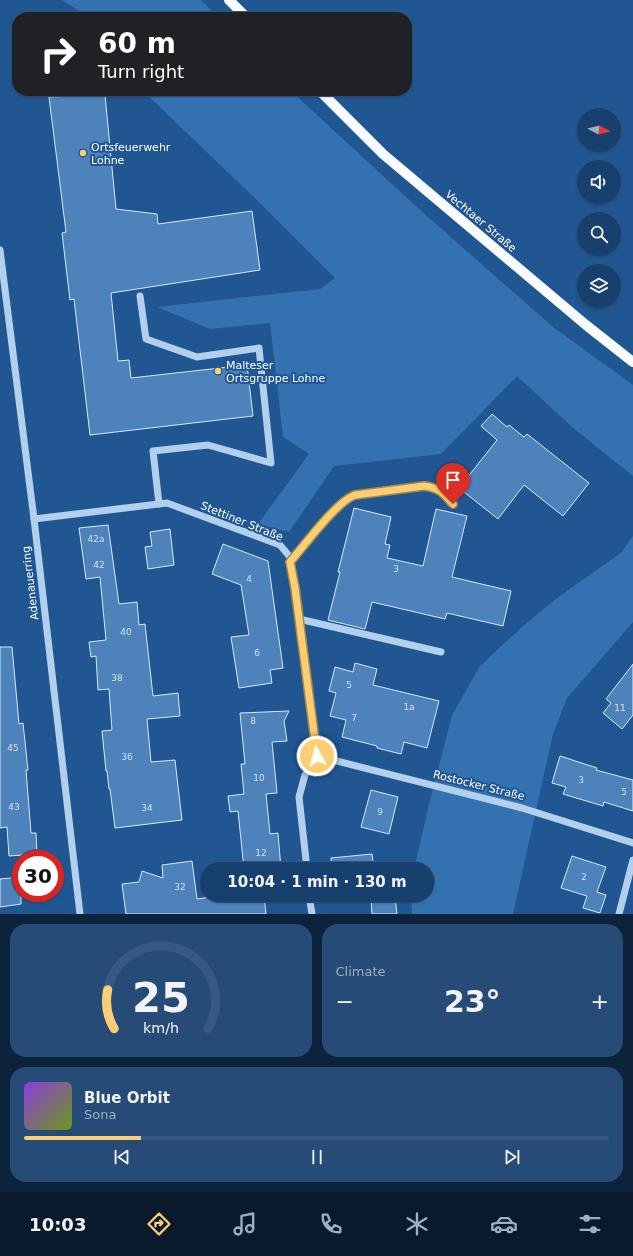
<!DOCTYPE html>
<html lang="en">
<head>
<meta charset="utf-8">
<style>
	body { margin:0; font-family:"DejaVu Sans",sans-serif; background:#254b76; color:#f1f3f6; height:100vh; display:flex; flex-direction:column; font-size:15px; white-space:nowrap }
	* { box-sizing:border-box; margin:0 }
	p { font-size:13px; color:#9fafc2 }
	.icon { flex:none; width:22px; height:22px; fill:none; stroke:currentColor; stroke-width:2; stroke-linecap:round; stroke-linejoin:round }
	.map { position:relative; height:914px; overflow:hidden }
	.side { display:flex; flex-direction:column; gap:10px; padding:10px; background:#0d233c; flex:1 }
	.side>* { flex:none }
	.banner { position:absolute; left:12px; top:12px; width:400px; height:84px; border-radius:16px; box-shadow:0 1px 3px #0004,0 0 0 1px #365981; background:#202124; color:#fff; overflow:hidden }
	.needle { width:26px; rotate:97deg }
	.controls { position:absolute; left:577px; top:108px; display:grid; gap:8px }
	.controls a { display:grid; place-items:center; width:44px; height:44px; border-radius:50%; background:#18406e; box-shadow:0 1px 3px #0004,0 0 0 1px #365981; font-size:20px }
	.speed { position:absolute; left:12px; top:850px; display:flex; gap:8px; font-size:20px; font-weight:700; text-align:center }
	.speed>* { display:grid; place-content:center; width:52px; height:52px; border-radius:50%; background:#18406e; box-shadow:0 1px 3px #0004,0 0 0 1px #365981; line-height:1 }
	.speed .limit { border:6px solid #d22; background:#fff; color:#111 }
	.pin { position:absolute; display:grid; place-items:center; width:34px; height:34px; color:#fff; margin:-41px -17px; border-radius:50% 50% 50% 0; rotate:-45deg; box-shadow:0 0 4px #0007 }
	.pin .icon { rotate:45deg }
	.me { position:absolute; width:44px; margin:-22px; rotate:353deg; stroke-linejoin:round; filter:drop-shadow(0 0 3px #0008) }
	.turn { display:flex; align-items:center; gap:14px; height:84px; padding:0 20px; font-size:18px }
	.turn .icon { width:52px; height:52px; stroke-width:2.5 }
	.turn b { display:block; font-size:28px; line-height:34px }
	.big { font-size:30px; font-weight:800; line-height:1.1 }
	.side .tile { flex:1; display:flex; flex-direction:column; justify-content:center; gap:6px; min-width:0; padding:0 14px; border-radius:16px; background:#254b76 }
	.side .dial { align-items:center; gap:0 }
	.dial svg { height:104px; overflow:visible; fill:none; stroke:#365981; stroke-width:7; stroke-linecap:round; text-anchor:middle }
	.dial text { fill:#f1f3f6; stroke:none }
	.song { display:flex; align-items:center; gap:12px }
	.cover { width:48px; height:48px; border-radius:6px; background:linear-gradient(135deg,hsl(270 70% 55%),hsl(80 70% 35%)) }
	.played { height:4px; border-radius:2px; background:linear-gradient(90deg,#fbce73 20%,#365981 20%) }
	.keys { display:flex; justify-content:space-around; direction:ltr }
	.heat { display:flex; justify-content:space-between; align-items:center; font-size:22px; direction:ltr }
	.side .tiles { flex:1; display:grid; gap:10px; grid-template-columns:1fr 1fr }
	.tile:last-child { grid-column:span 2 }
	.trip { position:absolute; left:200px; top:862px; width:234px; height:40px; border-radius:20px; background:#18406e; box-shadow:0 1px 3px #0004,0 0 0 1px #365981; font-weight:800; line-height:40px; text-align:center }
	.menu { display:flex; height:64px; justify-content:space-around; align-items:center; background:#0a1a2c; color:#9fafc2 }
	.menu .icon { width:28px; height:28px }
	.menu .on { color:#fbce73 }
	.menu b { font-size:18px; color:#f1f3f6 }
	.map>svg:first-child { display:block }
	.green { fill:#3471b0 }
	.building { fill:#4d82ba; stroke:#d8e8fa }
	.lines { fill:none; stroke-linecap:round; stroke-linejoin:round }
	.minor { stroke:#b2cfed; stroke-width:7 }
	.major { stroke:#f8fbff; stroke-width:10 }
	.route-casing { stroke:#a3864b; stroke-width:10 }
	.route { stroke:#fbce73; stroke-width:7 }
	.poi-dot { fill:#fbce73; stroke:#205692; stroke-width:1.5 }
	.labels { text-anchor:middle; stroke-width:4; stroke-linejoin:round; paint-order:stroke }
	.number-label { font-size:9px; fill:#d2e0ee }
	.poi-label { font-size:11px; fill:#fff; stroke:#205692; text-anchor:start }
	.street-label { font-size:11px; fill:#fff; stroke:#205692 }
</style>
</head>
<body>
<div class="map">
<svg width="633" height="914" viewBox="0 0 633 914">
	<rect width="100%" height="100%" fill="#205692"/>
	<!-- green -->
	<g class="green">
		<polygon points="62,0 201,0 218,17 84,17 81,12"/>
		<polygon points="143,91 291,91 419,209 553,327 633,385 633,476 572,427 517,376 441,454 334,466 289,532 258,524 309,454 283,437 270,323 210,329 157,307 320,289 335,278 259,202"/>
		<polygon points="633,536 633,622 567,698 553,734 513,914 412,914 411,895 427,895 427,869 414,869 430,800 452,715 480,666 523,626 561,595 621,553"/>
	</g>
	<!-- building -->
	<g class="building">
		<polygon points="105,95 116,209 157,214 158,224 252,211 260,270 111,293 118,361 129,360 131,378 247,365 253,416 90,435 74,299 70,300 62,233 66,232 49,97"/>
		<polygon points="492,414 507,427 509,425 524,437 527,434 589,483 563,516 524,485 498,519 459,488 497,440 481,426"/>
		<polygon points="354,508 391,517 385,544 390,545 387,558 423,566 436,509 467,516 452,577 511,591 503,626 447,613 445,619 372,602 365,629 328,620 340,572 338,572"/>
		<polygon points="108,525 119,604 137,602 139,625 145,624 153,696 178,693 180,716 147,719 151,762 175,760 182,820 115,828 110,789 109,789 107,771 106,771 102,731 112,730 109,689 98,690 96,656 91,657 89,642 106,640 100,577 86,579 79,528"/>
		<polygon points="170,529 174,565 148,569 145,547 152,546 150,532"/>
		<polygon points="223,544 268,561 283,668 270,670 272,683 239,688 231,637 249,635 241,585 212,574"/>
		<polygon points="0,647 12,647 19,724 23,723 28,770 26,770 31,833 36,833 37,854 9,856 7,827 0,828"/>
		<polygon points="355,663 377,669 373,685 439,701 427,748 404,742 401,754 377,748 377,746 342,737 346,720 330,716 336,693 329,691 335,667 353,672"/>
		<polygon points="633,664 633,715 622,729 603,713 611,703 606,699"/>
		<polygon points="289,711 284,721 287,741 272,742 277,793 266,794 270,834 278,833 281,869 244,869 238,811 230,812 228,796 244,794 241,764 245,764 240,713"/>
		<polygon points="560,756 597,768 596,770 633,780 633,811 604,802 603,806 563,794 566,787 552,783"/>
		<polygon points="371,790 398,797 389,834 361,827"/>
		<polygon points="372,854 374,869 332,869 331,858"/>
		<polygon points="572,856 606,867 597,892 606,895 600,913 583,908 587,896 561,888"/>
		<polygon points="192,861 197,899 224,895 264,895 266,914 126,914 122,884 139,882 142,871 163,878 162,865"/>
		<polygon points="21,877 21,904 0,907 0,879"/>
		<polygon points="335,895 376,895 376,896 335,900"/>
		<polygon points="395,897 397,914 372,914 371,900"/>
	</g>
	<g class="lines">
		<!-- minor -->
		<g class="minor">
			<polyline points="0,250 34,519 80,914"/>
			<polyline points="140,296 146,339 197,357 259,348 271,463 208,445 153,451 159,504"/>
			<polyline points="34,519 167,503 280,545 290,557 295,588 317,756 305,775 299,797 307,869"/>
			<path d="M290,562C304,546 337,501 355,495C373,493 424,483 438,489C444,491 449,499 453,504"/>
			<polyline points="299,619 441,652"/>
			<polyline points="317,756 522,808 633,843"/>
			<polyline points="309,895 312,914"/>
			<polyline points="619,914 633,860"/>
		</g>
		<!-- major -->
		<g class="major">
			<polyline points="229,0 246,17"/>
			<polyline points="320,91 383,154 586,325 633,362"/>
		</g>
	</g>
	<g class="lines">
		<defs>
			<path id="route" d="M317,756L295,588L290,562C304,546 337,501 355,495L424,486C440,488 443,493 453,504"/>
		</defs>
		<!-- route casing -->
		<use href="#route" class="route-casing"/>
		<!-- route -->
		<use href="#route" class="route"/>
	</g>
	<!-- markers -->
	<g class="poi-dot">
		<circle cx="83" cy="153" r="4"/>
		<circle cx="218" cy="371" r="4"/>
	</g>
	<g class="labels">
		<!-- number labels -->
		<g class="number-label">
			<text x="96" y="542">42a</text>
			<text x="99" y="568">42</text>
			<text x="396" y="572">3</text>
			<text x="249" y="582">4</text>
			<text x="126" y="635">40</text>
			<text x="257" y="656">6</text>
			<text x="117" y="681">38</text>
			<text x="349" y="688">5</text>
			<text x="409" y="710">1a</text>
			<text x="620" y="711">11</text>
			<text x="354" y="721">7</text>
			<text x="253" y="724">8</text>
			<text x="13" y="751">45</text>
			<text x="127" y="760">36</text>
			<text x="259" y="781">10</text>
			<text x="581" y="783">3</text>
			<text x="624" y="795">5</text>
			<text x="14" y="810">43</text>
			<text x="147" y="811">34</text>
			<text x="380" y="815">9</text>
			<text x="261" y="856">12</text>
			<text x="584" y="880">2</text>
			<text x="180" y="890">32</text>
		</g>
		<!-- poi labels -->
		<g class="poi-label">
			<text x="91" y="151">Ortsfeuerwehr<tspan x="91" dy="13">Lohne</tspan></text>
			<text x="226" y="369">Malteser<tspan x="226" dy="13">Ortsgruppe Lohne</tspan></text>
		</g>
		<!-- street labels -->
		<g class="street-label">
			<text transform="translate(481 221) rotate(40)" y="4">Vechtaer Straße</text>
			<text transform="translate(242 521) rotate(22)" y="4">Stettiner Straße</text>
			<text transform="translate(30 583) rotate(-97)" y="4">Adenauerring</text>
			<text transform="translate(479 785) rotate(14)" y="4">Rostocker Straße</text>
		</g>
	</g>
</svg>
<div class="controls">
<a><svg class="needle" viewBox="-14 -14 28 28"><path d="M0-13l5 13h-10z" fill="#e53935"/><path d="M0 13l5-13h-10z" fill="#9fafc2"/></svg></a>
<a><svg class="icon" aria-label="sound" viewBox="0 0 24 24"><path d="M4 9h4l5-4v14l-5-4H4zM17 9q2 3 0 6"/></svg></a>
<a><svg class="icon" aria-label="search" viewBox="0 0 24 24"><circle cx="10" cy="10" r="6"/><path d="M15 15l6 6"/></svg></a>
<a><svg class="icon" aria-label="layers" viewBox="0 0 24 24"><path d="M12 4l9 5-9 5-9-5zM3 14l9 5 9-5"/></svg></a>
</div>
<div class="speed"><div class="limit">30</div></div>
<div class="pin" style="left:453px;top:504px;background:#d93025"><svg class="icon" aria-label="arrive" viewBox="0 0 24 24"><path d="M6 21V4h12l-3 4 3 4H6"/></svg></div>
<svg class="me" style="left:317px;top:756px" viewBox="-20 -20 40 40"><circle r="17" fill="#fbce73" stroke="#fff" stroke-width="3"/><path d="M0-11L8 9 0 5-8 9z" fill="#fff"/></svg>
<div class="trip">10:04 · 1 min · 130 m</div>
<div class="banner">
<div class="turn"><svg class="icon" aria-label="right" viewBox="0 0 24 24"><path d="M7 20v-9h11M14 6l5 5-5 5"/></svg><div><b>60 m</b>Turn right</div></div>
</div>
</div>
<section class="side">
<div class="tiles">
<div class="tile dial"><svg viewBox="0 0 100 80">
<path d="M14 69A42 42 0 1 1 86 69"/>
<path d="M14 69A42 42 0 0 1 9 39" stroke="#fbce73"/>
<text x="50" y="56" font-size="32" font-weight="700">25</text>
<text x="50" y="72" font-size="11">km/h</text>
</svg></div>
<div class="tile"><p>Climate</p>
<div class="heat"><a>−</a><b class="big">23°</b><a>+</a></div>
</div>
<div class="tile">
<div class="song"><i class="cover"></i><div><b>Blue Orbit</b><p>Sona</p></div></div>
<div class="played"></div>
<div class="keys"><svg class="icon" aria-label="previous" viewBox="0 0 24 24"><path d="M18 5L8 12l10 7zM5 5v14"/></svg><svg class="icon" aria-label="pause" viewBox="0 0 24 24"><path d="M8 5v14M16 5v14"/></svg><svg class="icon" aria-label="next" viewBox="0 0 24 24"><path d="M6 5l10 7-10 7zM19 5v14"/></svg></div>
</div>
</div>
</section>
<nav class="menu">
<b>10:03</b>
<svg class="icon on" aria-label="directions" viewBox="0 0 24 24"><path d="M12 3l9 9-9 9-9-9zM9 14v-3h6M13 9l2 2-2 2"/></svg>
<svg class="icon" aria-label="music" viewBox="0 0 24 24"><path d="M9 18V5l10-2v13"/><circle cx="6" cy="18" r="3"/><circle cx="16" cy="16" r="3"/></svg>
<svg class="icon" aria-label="phone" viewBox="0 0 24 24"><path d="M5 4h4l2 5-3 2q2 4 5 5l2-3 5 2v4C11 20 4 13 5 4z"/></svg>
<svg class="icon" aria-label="climate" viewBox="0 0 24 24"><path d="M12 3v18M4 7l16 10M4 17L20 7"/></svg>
<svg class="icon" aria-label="car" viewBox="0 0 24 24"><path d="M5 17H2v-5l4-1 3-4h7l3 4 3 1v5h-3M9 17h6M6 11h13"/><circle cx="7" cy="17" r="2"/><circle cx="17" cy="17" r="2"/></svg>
<svg class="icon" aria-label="filters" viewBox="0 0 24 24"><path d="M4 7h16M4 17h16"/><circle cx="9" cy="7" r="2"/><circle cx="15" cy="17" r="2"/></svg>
</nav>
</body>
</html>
